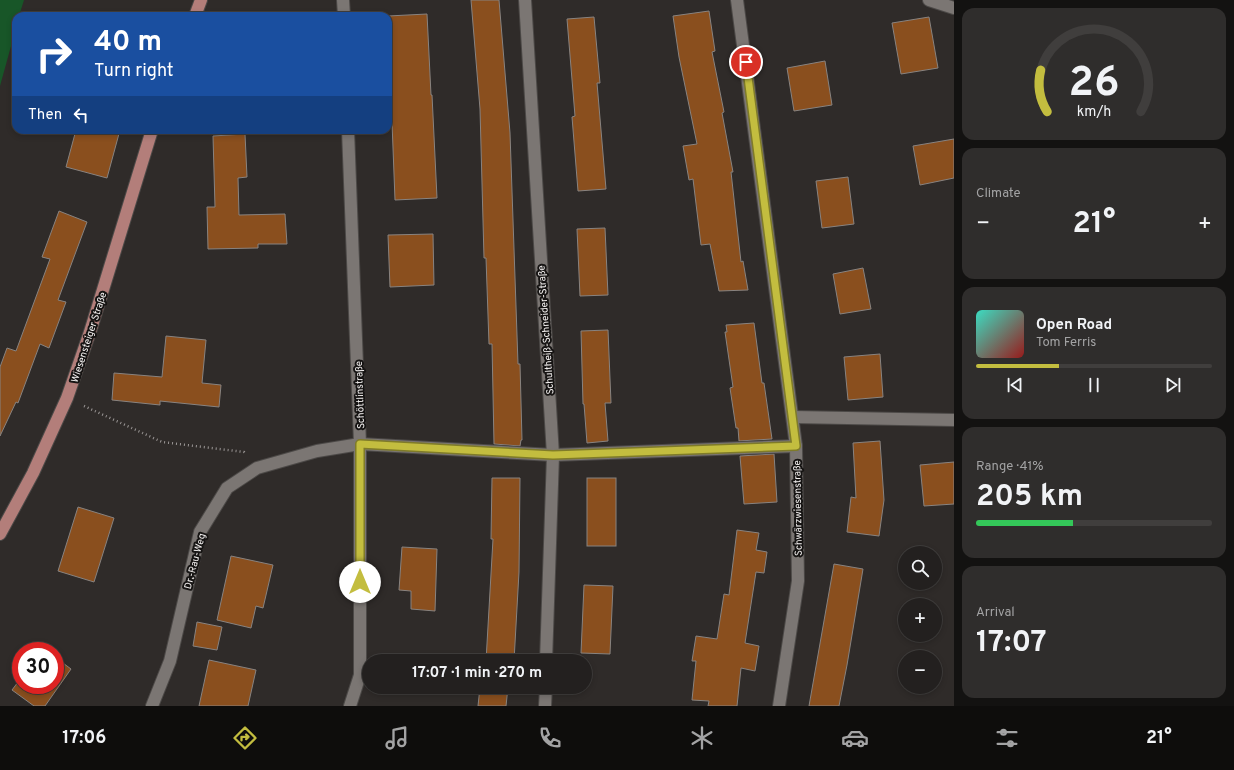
<!DOCTYPE html>
<html lang="en">
<head>
<meta charset="utf-8">
<style>
	body { margin:0; font-family:Overpass,sans-serif; background:#2f2d2c; color:#f1f3f6; height:100vh; display:flex; flex-direction:column; font-size:15px; white-space:nowrap }
	* { box-sizing:border-box; margin:0 }
	p { font-size:13px; color:#a3a3a4 }
	.icon { flex:none; width:22px; height:22px; fill:none; stroke:currentColor; stroke-width:2; stroke-linecap:round; stroke-linejoin:round }
	.map { position:relative; flex:1; overflow:hidden }
	.details { display:flex; flex-direction:column; gap:8px; padding:8px; background:#131211; width:280px }
	.details>* { flex:none }
	.top-card { position:absolute; left:12px; top:12px; width:380px; height:122px; border-radius:12px; box-shadow:0 2px 6px #0003,0 0 0 1px #403e3d; background:#1a4fa0; color:#fff; overflow:hidden }
	.buttons { position:absolute; left:898px; top:546px; display:grid; gap:8px }
	.buttons a { display:grid; place-items:center; width:44px; height:44px; border-radius:50%; background:#23201f; box-shadow:0 2px 6px #0003,0 0 0 1px #403e3d; font-size:20px }
	.speed { position:absolute; left:12px; top:642px; display:flex; gap:8px; font-size:20px; font-weight:700; text-align:center }
	.speed>* { display:grid; place-content:center; width:52px; height:52px; border-radius:50%; background:#23201f; box-shadow:0 2px 6px #0003,0 0 0 1px #403e3d; line-height:1 }
	.speed .limit { border:6px solid #d22; background:#fff; color:#111 }
	.pin { position:absolute; display:grid; place-items:center; width:34px; height:34px; color:#fff; margin:-17px; border:2px solid #fff; border-radius:50%; box-shadow:0 1px 4px #0007 }
	.me { position:absolute; width:44px; margin:-22px; rotate:0deg; stroke-linejoin:round; filter:drop-shadow(0 0 3px #0008) }
	.turn { display:flex; align-items:center; gap:14px; height:84px; padding:0 16px; font-size:18px }
	.turn .icon { width:52px; height:52px; stroke-width:2.5 }
	.turn b { display:block; font-size:28px; line-height:34px }
	.then { display:flex; align-items:center; height:38px; padding:0 16px; background:#0003; gap:8px; font-size:15px }
	.big { font-size:30px; font-weight:700; line-height:1.1 }
	.details .widget { flex:1; display:flex; flex-direction:column; justify-content:center; gap:6px; min-width:0; padding:0 14px; border-radius:12px; background:#2f2d2c }
	.details .dial { align-items:center; gap:0 }
	.dial svg { height:104px; overflow:visible; fill:none; stroke:#403e3d; stroke-width:7; stroke-linecap:round; text-anchor:middle }
	.dial text { fill:#f1f3f6; stroke:none }
	.song { display:flex; align-items:center; gap:12px }
	.cover { width:48px; height:48px; border-radius:6px; background:linear-gradient(135deg,hsl(170 70% 55%),hsl(0 70% 35%)) }
	.played { height:4px; border-radius:2px; background:linear-gradient(90deg,#c3bd3f 35%,#403e3d 35%) }
	.keys { display:flex; justify-content:space-around; direction:ltr }
	.heat { display:flex; justify-content:space-between; align-items:center; font-size:22px; direction:ltr }
	.charge { height:6px; border-radius:3px; background:linear-gradient(90deg,#34c759 41%,#403e3d 0) }
	.trip { position:absolute; left:362px; top:654px; width:230px; height:40px; border-radius:20px; background:#23201f; box-shadow:0 2px 6px #0003,0 0 0 1px #403e3d; font-weight:700; line-height:40px; text-align:center }
	.menu { display:flex; height:64px; justify-content:space-around; align-items:center; background:#0e0d0c; color:#a3a3a4 }
	.menu .icon { width:28px; height:28px }
	.menu .active { color:#c3bd3f }
	.menu b { font-size:18px; color:#f1f3f6 }
	main { display:flex; flex:1; min-height:0 }
	.map>svg:first-child { display:block }
	.green { fill:#185628 }
	.building { fill:#8a4f1e; stroke:#888380 }
	.lines { fill:none; stroke-linecap:round; stroke-linejoin:round }
	.minor-casing { stroke:#4c4947; stroke-width:14 }
	.major-casing { stroke:#4c4947; stroke-width:14 }
	.path { stroke:#9a9695; stroke-width:2.5; stroke-dasharray:1 3; stroke-linecap:butt }
	.minor { stroke:#7b7673; stroke-width:12 }
	.major { stroke:#b37e7a; stroke-width:12 }
	.route-casing { stroke:#7f7b29; stroke-width:10 }
	.route { stroke:#c3bd3f; stroke-width:7 }
	.labels { text-anchor:middle; stroke-width:4; stroke-linejoin:round; paint-order:stroke }
	.street-label { font-size:10px; fill:#f5f2f1; stroke:#161413 }
</style>
</head>
<body>
<main>
<div class="map">
<svg width="954" height="706" viewBox="0 0 954 706">
	<rect width="100%" height="100%" fill="#2f2b29"/>
	<!-- green -->
	<polygon class="green" points="0,0 24,0 19,16 16,16 16,28 0,86"/>
	<!-- building -->
	<g class="building">
		<polygon points="471,0 499,0 510,133 518,364 520,364 522,440 521,440 520,446 494,444 492,344 489,344 486,258 484,258 480,109"/>
		<polygon points="709,11 715,51 712,52 724,112 722,113 733,172 731,172 741,262 743,261 748,290 719,291 710,244 701,245 693,179 689,180 683,146 697,144 679,57 673,16"/>
		<polygon points="427,14 431,95 432,95 437,198 395,200 390,70 388,70 388,16"/>
		<polygon points="594,17 600,83 597,83 606,189 578,191 572,117 575,116 567,19"/>
		<polygon points="929,17 938,68 901,74 892,23"/>
		<polygon points="825,61 832,105 794,111 787,68"/>
		<polygon points="76,130 120,130 107,178 66,167"/>
		<polygon points="245,134 247,177 238,178 239,215 285,214 287,244 258,244 258,248 208,249 207,207 215,207 213,136"/>
		<polygon points="954,139 954,178 920,185 913,146"/>
		<polygon points="848,177 854,224 822,228 816,181"/>
		<polygon points="59,211 87,222 58,300 66,302 49,348 40,344 18,403 16,402 0,436 0,367 7,348 16,351 50,259 42,257"/>
		<polygon points="605,228 608,295 580,296 577,229"/>
		<polygon points="433,234 434,285 390,287 388,235"/>
		<polygon points="863,268 871,309 840,314 833,274"/>
		<polygon points="754,323 762,383 764,383 772,439 739,441 738,428 736,428 730,388 733,387 725,332 727,332 726,325"/>
		<polygon points="608,330 611,403 605,403 608,441 587,443 584,404 583,404 581,331"/>
		<polygon points="166,336 206,340 202,383 221,385 219,407 160,401 160,405 112,400 114,373 162,377"/>
		<polygon points="880,354 883,397 848,400 844,357"/>
		<polygon points="880,441 884,500 879,536 847,532 851,497 856,498 853,443"/>
		<polygon points="774,454 777,502 744,504 740,456"/>
		<polygon points="954,462 954,504 924,506 920,465"/>
		<polygon points="492,478 520,478 519,572 514,661 484,661 486,661 493,539 491,539"/>
		<rect x="587" y="478" width="29" height="68"/>
		<polygon points="78,507 114,518 94,582 58,571"/>
		<polygon points="737,530 759,533 756,550 767,552 764,573 756,572 745,643 759,646 755,671 741,668 737,706 708,706 709,701 692,700 696,661 692,661 696,636 717,639 724,594 729,595"/>
		<polygon points="402,547 437,549 435,611 411,609 411,591 399,590"/>
		<polygon points="231,556 273,565 263,608 256,606 251,628 217,620"/>
		<polygon points="834,564 863,569 847,665 839,706 809,706"/>
		<polygon points="584,585 613,586 610,654 581,653"/>
		<polygon points="197,622 222,627 217,650 193,646"/>
		<polygon points="55,657 71,669 45,706 34,706 12,690 21,678 21,685 55,685"/>
		<polygon points="209,660 256,670 248,706 199,706"/>
		<polygon points="480,687 508,687 506,706 478,706"/>
	</g>
	<g class="lines">
		<defs>
			<g id="minor">
				<polyline points="343,0 344,16"/>
				<polyline points="525,0 553,455 546,661"/>
				<polyline points="737,0 796,446 798,581 779,706"/>
				<polyline points="929,0 954,8"/>
				<polyline points="348,130 360,444 360,675 350,706"/>
				<polyline points="793,417 954,420"/>
				<polyline points="152,706 170,661 200,532 227,488 257,468 317,451 360,444 553,455 796,446"/>
				<polyline points="545,706 546,687"/>
			</g>
			<g id="major">
				<polyline points="195,16 201,0"/>
				<polyline points="0,534 33,473 67,398 90,332 152,130"/>
			</g>
		</defs>
		<!-- minor casing -->
		<use href="#minor" class="minor-casing"/>
		<!-- major casing -->
		<use href="#major" class="major-casing"/>
		<!-- path -->
		<polyline class="path" points="84,406 162,442 244,452 245,454"/>
		<!-- minor -->
		<use href="#minor" class="minor"/>
		<!-- major -->
		<use href="#major" class="major"/>
	</g>
	<g class="lines">
		<defs>
			<polyline id="route" points="360,582 360,444 553,455 796,446 746,62"/>
		</defs>
		<!-- route casing -->
		<use href="#route" class="route-casing"/>
		<!-- route -->
		<use href="#route" class="route"/>
	</g>
	<g class="labels">
		<!-- street labels -->
		<g class="street-label">
			<text transform="translate(545 330) rotate(-94)" y="4">Schultheiß-Schneider-Straße</text>
			<text transform="translate(88 337) rotate(-72)" y="4">Wiesensteiger Straße</text>
			<text transform="translate(359 395) rotate(-92)" y="4">Schöttlinstraße</text>
			<text transform="translate(797 508) rotate(-91)" y="4">Schwärzwiesenstraße</text>
			<text transform="translate(194 561) rotate(-75)" y="4">Dr.-Rau-Weg</text>
		</g>
	</g>
</svg>
<div class="buttons">
<a><svg class="icon" aria-label="search" viewBox="0 0 24 24"><circle cx="10" cy="10" r="6"/><path d="M15 15l6 6"/></svg></a>
<a>+</a>
<a>−</a>
</div>
<div class="speed"><div class="limit">30</div></div>
<div class="pin" style="left:746px;top:62px;background:#d93025"><svg class="icon" aria-label="arrive" viewBox="0 0 24 24"><path d="M6 21V4h12l-3 4 3 4H6"/></svg></div>
<svg class="me" style="left:360px;top:582px" viewBox="-20 -20 40 40"><circle r="19" fill="#fff"/><path d="M0-13L10 11 0 6-10 11z" fill="#c3bd3f"/></svg>
<div class="trip">17:07 · 1 min · 270 m</div>
<div class="top-card">
<div class="turn"><svg class="icon" aria-label="right" viewBox="0 0 24 24"><path d="M7 20v-9h11M14 6l5 5-5 5"/></svg><div><b>40 m</b>Turn right</div></div>
<div class="then">Then<svg class="icon" aria-label="left" viewBox="0 0 24 24"><path d="M17 20v-9H6M10 6l-5 5 5 5"/></svg></div>
</div>
</div>
<section class="details">
<div class="widget dial"><svg viewBox="0 0 100 80">
<path d="M14 69A42 42 0 1 1 86 69"/>
<path d="M14 69A42 42 0 0 1 9 37" stroke="#c3bd3f"/>
<text x="50" y="56" font-size="32" font-weight="700">26</text>
<text x="50" y="72" font-size="11">km/h</text>
</svg></div>
<div class="widget"><p>Climate</p>
<div class="heat"><a>−</a><b class="big">21°</b><a>+</a></div>
</div>
<div class="widget">
<div class="song"><i class="cover"></i><div><b>Open Road</b><p>Tom Ferris</p></div></div>
<div class="played"></div>
<div class="keys"><svg class="icon" aria-label="previous" viewBox="0 0 24 24"><path d="M18 5L8 12l10 7zM5 5v14"/></svg><svg class="icon" aria-label="pause" viewBox="0 0 24 24"><path d="M8 5v14M16 5v14"/></svg><svg class="icon" aria-label="next" viewBox="0 0 24 24"><path d="M6 5l10 7-10 7zM19 5v14"/></svg></div>
</div>
<div class="widget"><p>Range · 41%</p><b class="big">205 km</b><div class="charge"></div></div>
<div class="widget"><p>Arrival</p><b class="big">17:07</b></div>
</section>
</main>
<nav class="menu">
<b>17:06</b>
<svg class="icon active" aria-label="directions" viewBox="0 0 24 24"><path d="M12 3l9 9-9 9-9-9zM9 14v-3h6M13 9l2 2-2 2"/></svg>
<svg class="icon" aria-label="music" viewBox="0 0 24 24"><path d="M9 18V5l10-2v13"/><circle cx="6" cy="18" r="3"/><circle cx="16" cy="16" r="3"/></svg>
<svg class="icon" aria-label="phone" viewBox="0 0 24 24"><path d="M5 4h4l2 5-3 2q2 4 5 5l2-3 5 2v4C11 20 4 13 5 4z"/></svg>
<svg class="icon" aria-label="climate" viewBox="0 0 24 24"><path d="M12 3v18M4 7l16 10M4 17L20 7"/></svg>
<svg class="icon" aria-label="car" viewBox="0 0 24 24"><path d="M5 17H2v-5l4-1 3-4h7l3 4 3 1v5h-3M9 17h6M6 11h13"/><circle cx="7" cy="17" r="2"/><circle cx="17" cy="17" r="2"/></svg>
<svg class="icon" aria-label="filters" viewBox="0 0 24 24"><path d="M4 7h16M4 17h16"/><circle cx="9" cy="7" r="2"/><circle cx="15" cy="17" r="2"/></svg>
<b>21°</b>
</nav>
</body>
</html>
